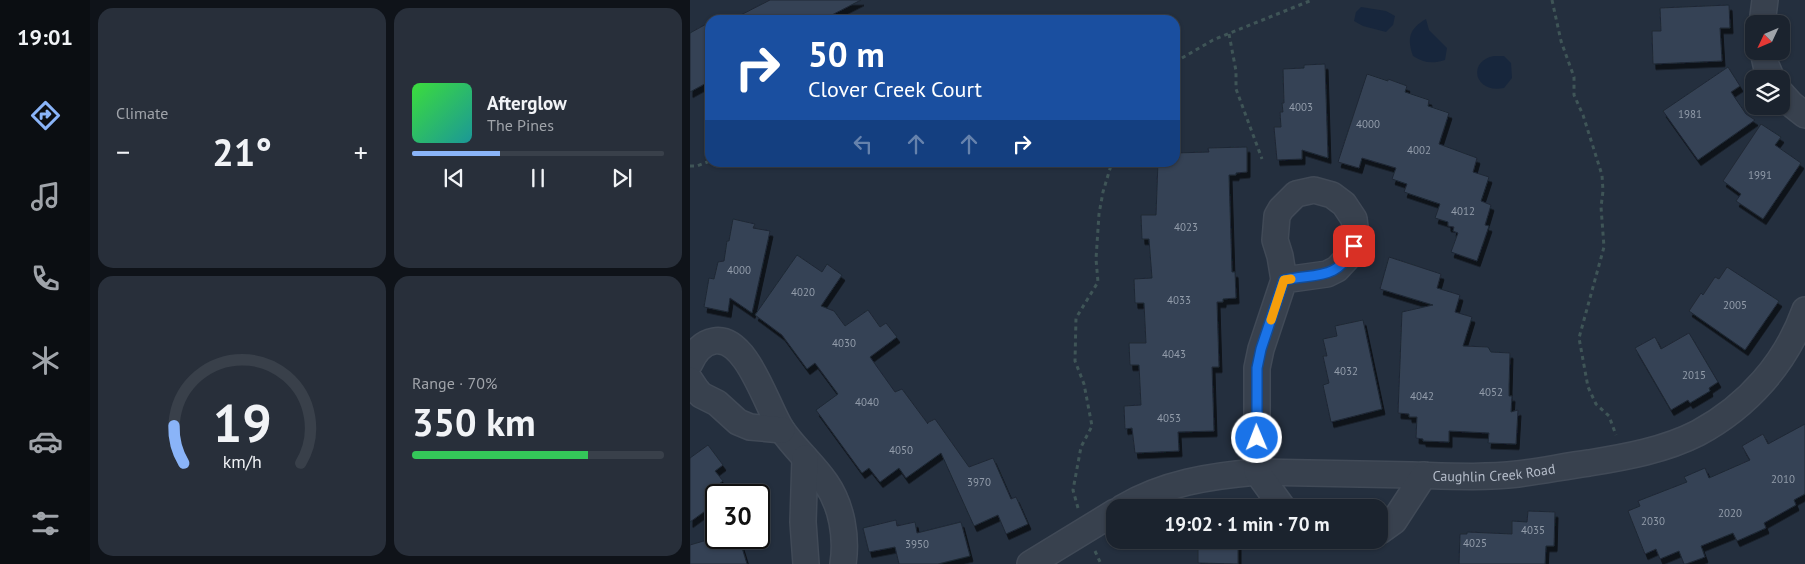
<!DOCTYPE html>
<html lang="en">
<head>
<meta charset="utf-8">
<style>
	body { margin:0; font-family:"PT Sans",sans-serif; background:#282f3a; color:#f1f3f6; height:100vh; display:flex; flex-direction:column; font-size:19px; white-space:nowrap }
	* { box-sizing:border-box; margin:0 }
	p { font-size:16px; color:#a0a4aa }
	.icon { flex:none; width:28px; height:28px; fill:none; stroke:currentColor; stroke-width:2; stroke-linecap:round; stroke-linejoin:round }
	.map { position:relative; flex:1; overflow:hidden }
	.side { display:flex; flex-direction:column; gap:8px; padding:8px; background:#0f1319; width:600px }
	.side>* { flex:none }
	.guide { position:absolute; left:15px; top:15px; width:475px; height:152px; border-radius:15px; box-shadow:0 1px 4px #0004,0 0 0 1px #39404a; background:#1a4fa0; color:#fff; overflow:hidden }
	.needle { width:32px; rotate:226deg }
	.fabs { position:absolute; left:1055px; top:15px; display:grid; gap:10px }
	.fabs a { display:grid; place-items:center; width:45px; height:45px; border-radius:10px; background:#1b232e; box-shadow:0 1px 4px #0004,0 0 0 1px #39404a; font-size:25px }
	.speed { position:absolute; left:15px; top:484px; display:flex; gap:10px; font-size:25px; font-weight:700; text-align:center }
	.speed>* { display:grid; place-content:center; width:65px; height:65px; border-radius:50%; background:#1b232e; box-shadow:0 1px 4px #0004,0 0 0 1px #39404a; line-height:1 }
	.speed .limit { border:2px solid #111; border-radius:8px; background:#fff; color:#111 }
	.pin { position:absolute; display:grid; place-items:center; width:42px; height:42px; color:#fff; margin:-21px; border-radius:10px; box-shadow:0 2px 8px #0006 }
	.me { position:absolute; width:55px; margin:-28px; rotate:359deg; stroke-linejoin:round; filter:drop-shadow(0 0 4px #0008) }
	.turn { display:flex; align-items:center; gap:18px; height:105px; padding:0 20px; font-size:22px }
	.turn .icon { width:65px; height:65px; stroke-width:2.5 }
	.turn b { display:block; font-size:35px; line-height:42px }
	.lanes { display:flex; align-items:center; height:48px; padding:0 20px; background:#0003; justify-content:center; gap:25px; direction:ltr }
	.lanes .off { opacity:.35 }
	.big { font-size:38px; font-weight:600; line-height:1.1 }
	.side .tile { flex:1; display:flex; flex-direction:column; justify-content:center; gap:8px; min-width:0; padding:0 18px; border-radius:15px; background:#282f3a }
	.side .dial { align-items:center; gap:0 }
	.dial svg { height:130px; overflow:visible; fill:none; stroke:#39404a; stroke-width:7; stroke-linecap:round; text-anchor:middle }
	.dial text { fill:#f1f3f6; stroke:none }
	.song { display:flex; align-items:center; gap:15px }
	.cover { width:60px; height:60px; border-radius:8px; background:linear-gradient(135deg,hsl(120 70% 55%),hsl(180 70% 35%)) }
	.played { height:5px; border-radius:2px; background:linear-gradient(90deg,#8ab4f8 35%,#39404a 35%) }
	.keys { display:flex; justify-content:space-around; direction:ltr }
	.heat { display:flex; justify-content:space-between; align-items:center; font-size:28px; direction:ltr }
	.charge { height:8px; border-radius:4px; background:linear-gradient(90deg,#34c759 70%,#39404a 0) }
	.side .tiles { flex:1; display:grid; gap:8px; grid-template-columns:repeat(2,1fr) }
	.trip { position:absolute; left:416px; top:499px; width:282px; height:50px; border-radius:15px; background:#1b232e; box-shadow:0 1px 4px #0004,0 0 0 1px #39404a; font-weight:600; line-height:50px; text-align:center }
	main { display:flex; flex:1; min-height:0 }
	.tab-bar { display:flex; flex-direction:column; width:90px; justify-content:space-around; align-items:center; background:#0b0e12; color:#a0a4aa }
	.tab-bar .icon { width:35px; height:35px }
	.tab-bar .active { color:#8ab4f8 }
	.tab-bar b { font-size:22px; color:#f1f3f6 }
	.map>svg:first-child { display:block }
	.water { fill:#17263c }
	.building { fill:#364354; stroke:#1f2835; filter:url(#shadow) }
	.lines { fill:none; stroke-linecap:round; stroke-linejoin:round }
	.minor-casing { stroke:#414a57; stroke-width:28 }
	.path { stroke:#3f5557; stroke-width:3; stroke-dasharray:4 4; stroke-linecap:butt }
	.minor { stroke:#38414e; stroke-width:25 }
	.route-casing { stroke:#114b97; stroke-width:12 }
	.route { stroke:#1a73e8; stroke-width:9 }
	.slow { stroke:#f59e0b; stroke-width:9 }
	.labels { text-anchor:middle; stroke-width:5; stroke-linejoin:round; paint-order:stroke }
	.number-label { font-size:11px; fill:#929caa }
	.street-label { font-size:14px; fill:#b4bcc9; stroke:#1d2633 }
</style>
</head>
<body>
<main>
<nav class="tab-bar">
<b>19:01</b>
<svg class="icon active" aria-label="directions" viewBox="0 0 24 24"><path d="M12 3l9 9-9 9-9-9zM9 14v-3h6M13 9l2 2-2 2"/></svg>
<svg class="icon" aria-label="music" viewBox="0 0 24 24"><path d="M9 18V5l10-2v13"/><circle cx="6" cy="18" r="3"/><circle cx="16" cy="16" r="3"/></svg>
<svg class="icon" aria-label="phone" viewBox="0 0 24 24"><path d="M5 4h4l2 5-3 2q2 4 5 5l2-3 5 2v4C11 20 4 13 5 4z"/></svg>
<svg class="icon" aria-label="climate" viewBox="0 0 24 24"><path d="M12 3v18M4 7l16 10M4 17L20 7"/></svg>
<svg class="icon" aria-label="car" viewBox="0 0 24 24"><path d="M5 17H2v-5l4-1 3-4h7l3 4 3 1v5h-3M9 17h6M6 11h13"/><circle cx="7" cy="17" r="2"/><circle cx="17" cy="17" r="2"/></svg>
<svg class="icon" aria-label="filters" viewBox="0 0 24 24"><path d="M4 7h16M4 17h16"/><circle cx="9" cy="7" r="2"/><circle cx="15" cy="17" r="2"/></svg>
</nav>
<section class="side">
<div class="tiles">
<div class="tile"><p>Climate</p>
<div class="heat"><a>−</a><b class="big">21°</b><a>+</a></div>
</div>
<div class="tile">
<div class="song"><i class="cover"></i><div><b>Afterglow</b><p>The Pines</p></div></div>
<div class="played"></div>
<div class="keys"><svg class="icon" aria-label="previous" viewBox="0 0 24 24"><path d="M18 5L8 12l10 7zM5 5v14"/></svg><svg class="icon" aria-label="pause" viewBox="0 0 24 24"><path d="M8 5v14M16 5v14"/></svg><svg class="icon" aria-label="next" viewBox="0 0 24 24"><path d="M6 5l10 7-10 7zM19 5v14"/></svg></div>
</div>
<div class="tile dial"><svg viewBox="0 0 100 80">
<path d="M14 69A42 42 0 1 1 86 69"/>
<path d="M14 69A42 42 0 0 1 8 46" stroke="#8ab4f8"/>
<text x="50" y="56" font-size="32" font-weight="700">19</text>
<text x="50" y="72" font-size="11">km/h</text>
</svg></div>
<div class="tile"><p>Range · 70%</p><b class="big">350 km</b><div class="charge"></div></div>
</div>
</section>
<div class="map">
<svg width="1115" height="564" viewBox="0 0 1115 564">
	<defs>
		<filter id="shadow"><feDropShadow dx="3" dy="5.5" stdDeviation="0" flood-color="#0009"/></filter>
	</defs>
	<rect width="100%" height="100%" fill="#242f3e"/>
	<!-- water -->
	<g class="water">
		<polygon points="671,7 696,11 705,16 703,25 696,32 673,26 664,21 666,12"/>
		<path d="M736,19L739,30L757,48L755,60C742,64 734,63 723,56C717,38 719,29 736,19Z"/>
		<path d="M804,56H814L821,63L822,78L814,88C784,94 777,61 804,56Z"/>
	</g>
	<!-- building -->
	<g class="building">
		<polygon points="80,0 171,0 132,20 41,20"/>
		<polygon points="1039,5 1040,28 1030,28 1032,61 963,64 962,31 971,31 970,8"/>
		<polygon points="20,22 20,81 0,92 0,33"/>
		<polygon points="635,64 638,158 612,150 612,159 587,160 584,127 591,127 590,112 593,112 592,103 594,103 593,69 614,68 614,65"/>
		<polygon points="1038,67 1050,86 1041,92 1056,114 1065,120 1008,160 973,111"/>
		<polygon points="677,74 698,81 698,79 717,86 715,92 739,100 738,106 759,113 749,144 787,158 783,172 799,177 791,201 801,205 795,225 799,226 787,261 761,252 768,233 763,231 764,227 758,226 758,222 745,218 750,204 714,192 717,184 702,179 706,168 672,158 669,168 648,162"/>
		<polygon points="1071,124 1091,137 1085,145 1111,163 1073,219 1046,201 1051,194 1033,181"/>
		<polygon points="557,147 557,172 546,173 546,175 539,175 542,272 545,272 546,298 533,299 533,302 527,302 529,367 522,367 524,431 488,432 489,451 445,453 442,428 435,429 434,406 451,405 449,365 440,365 439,343 456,343 454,303 445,303 444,279 462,278 459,239 452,239 451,215 466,215 468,162 485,162 485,153 519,152 518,148"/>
		<polygon points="43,219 65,224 63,228 80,231 62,313 40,298 38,312 14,307 19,278 24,279 28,262 34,261 37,241 39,241"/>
		<polygon points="107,255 132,272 137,264 152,275 131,306 144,311 155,326 178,310 190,327 196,323 207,337 180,357 205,392 212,389 238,424 237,423 245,419 279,467 303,458 321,499 326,497 338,524 316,534 308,515 284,526 251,453 216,478 209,468 190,482 179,468 172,473 126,410 148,394 125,363 117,369 92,335 65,315"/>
		<polygon points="699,257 751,274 747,288 770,295 765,312 782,317 773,346 798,347 801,352 820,353 819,386 819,396 822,396 821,412 828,410 826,444 798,443 799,433 759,431 759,442 733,441 733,439 726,438 727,417 719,417 719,414 708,413 712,312 743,305 690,289"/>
		<polygon points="1037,267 1089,301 1055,350 999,311 1011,293 1013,295 1025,277 1029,279"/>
		<polygon points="673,320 692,409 641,422 633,385 639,383 633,356 637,356 633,339 647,336 645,326"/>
		<polygon points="999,333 1028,382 1019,388 1020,391 1000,403 998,400 981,410 945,348 965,337 971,349"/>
		<polygon points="1115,424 1115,494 1104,500 1106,505 1074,523 1076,528 1047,541 1043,533 1011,546 1015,557 996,564 994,564 989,551 970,559 966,549 955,554 938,511 950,506 948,501 997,482 994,477 1015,468 1019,478 1060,460 1052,446 1073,434 1078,444"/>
		<polygon points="18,445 33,465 25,471 33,481 14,495 22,506 0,522 0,458"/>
		<polygon points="838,511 865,512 864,546 856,546 855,564 769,564 770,534 777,534 777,532 822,534 822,521 837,522"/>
		<polygon points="206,520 207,526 225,522 227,533 271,522 280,556 248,564 209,564 205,547 179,552 173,528"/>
		<polygon points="24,538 49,538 57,564 0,564 0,545"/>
		<polygon points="508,540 546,540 546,545 548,544 548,564 508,563"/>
	</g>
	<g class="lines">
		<defs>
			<g id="minor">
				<polyline points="1072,24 1075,0"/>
				<polyline points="1073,51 1076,65 1082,79"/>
				<polyline points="1091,93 1101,104 1115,115"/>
				<path d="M0,363C5,352 12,343 24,341C57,335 77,408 92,430C105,449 123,464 136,483C152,506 157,537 153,564"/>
				<polyline points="0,380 6,389 11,395 27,403 48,422 60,427 92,430"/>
				<polyline points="115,458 113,522 116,564"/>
				<path id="s1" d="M432,508C474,483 520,476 567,472C619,473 671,474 722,475C758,476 793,478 828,474C852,471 876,466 899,463C936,457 975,450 1008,433C1058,406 1096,363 1115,310"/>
				<polyline points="593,508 567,472 567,368 571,349 594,280 590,256 585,240 587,216 591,209 606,194 624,190 642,195 654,204 664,219 666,235 664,246 660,255 647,269 637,274 594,280"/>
				<polyline points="690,531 704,521 734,475"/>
				<polyline points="340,564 425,512"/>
			</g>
		</defs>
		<!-- minor casing -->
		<use href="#minor" class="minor-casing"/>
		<!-- path -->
		<g class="path">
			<polyline points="862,0 871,41 884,77 884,95 893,115 912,175 913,191 911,207 914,247 889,338 898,387 906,404 919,416 926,435"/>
			<polyline points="539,34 546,71 546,89 572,159"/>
			<polyline points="485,62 523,40 622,0"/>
			<polyline points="0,166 7,166 20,161"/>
			<polyline points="388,508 383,490 391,447 402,426 394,384 385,361 386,318 408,282 406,259 409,214 413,192 422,162"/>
			<polyline points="405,551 411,564"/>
		</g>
		<!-- minor -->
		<use href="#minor" class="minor"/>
	</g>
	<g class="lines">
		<defs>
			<path id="route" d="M567,438V368L571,349L594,280C626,273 648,281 664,246"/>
		</defs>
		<!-- route casing -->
		<use href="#route" class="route-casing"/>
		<!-- route -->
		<use href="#route" class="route"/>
		<!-- slow -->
		<polyline class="slow" points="581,320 594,280 601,279"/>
	</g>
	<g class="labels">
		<!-- number labels -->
		<g class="number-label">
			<text x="611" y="111">4003</text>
			<text x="1000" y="118">1981</text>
			<text x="678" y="128">4000</text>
			<text x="729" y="154">4002</text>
			<text x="1070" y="179">1991</text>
			<text x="773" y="215">4012</text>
			<text x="496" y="231">4023</text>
			<text x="49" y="274">4000</text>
			<text x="113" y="296">4020</text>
			<text x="489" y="304">4033</text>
			<text x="1045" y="309">2005</text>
			<text x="154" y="347">4030</text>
			<text x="484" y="358">4043</text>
			<text x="656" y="375">4032</text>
			<text x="1004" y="379">2015</text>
			<text x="801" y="396">4052</text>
			<text x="732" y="400">4042</text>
			<text x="177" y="406">4040</text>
			<text x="479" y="422">4053</text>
			<text x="211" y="454">4050</text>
			<text x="1093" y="483">2010</text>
			<text x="289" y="486">3970</text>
			<text x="1040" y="517">2020</text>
			<text x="963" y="525">2030</text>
			<text x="843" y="534">4035</text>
			<text x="785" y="547">4025</text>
			<text x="227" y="548">3950</text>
		</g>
		<!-- street labels -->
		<g class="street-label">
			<text dy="5" stroke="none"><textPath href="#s1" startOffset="378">Caughlin Creek Road</textPath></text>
		</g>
	</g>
</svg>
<div class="fabs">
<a><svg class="needle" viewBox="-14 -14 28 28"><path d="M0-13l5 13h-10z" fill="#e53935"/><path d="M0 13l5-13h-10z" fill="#a0a4aa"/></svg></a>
<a><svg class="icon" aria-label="layers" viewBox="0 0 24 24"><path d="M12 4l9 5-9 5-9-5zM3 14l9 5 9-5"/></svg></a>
</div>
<div class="speed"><div class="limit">30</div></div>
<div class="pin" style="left:664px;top:246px;background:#d93025"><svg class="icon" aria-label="arrive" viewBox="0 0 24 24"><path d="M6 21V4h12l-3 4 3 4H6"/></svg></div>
<svg class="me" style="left:567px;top:438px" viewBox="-20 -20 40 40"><circle r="17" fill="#1a73e8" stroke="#fff" stroke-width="3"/><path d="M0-11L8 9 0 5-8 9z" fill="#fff"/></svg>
<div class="trip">19:02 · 1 min · 70 m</div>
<div class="guide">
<div class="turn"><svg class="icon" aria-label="right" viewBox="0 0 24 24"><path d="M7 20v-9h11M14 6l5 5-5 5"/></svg><div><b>50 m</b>Clover Creek Court</div></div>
<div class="lanes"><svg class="icon off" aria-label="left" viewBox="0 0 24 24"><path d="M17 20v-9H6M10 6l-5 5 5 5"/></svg><svg class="icon off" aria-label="ahead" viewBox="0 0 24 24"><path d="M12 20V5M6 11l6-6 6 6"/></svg><svg class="icon off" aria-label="ahead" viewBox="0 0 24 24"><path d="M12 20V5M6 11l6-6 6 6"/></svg><svg class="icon" aria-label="right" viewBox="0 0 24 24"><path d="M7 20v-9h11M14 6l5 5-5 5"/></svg></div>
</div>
</div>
</main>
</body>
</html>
